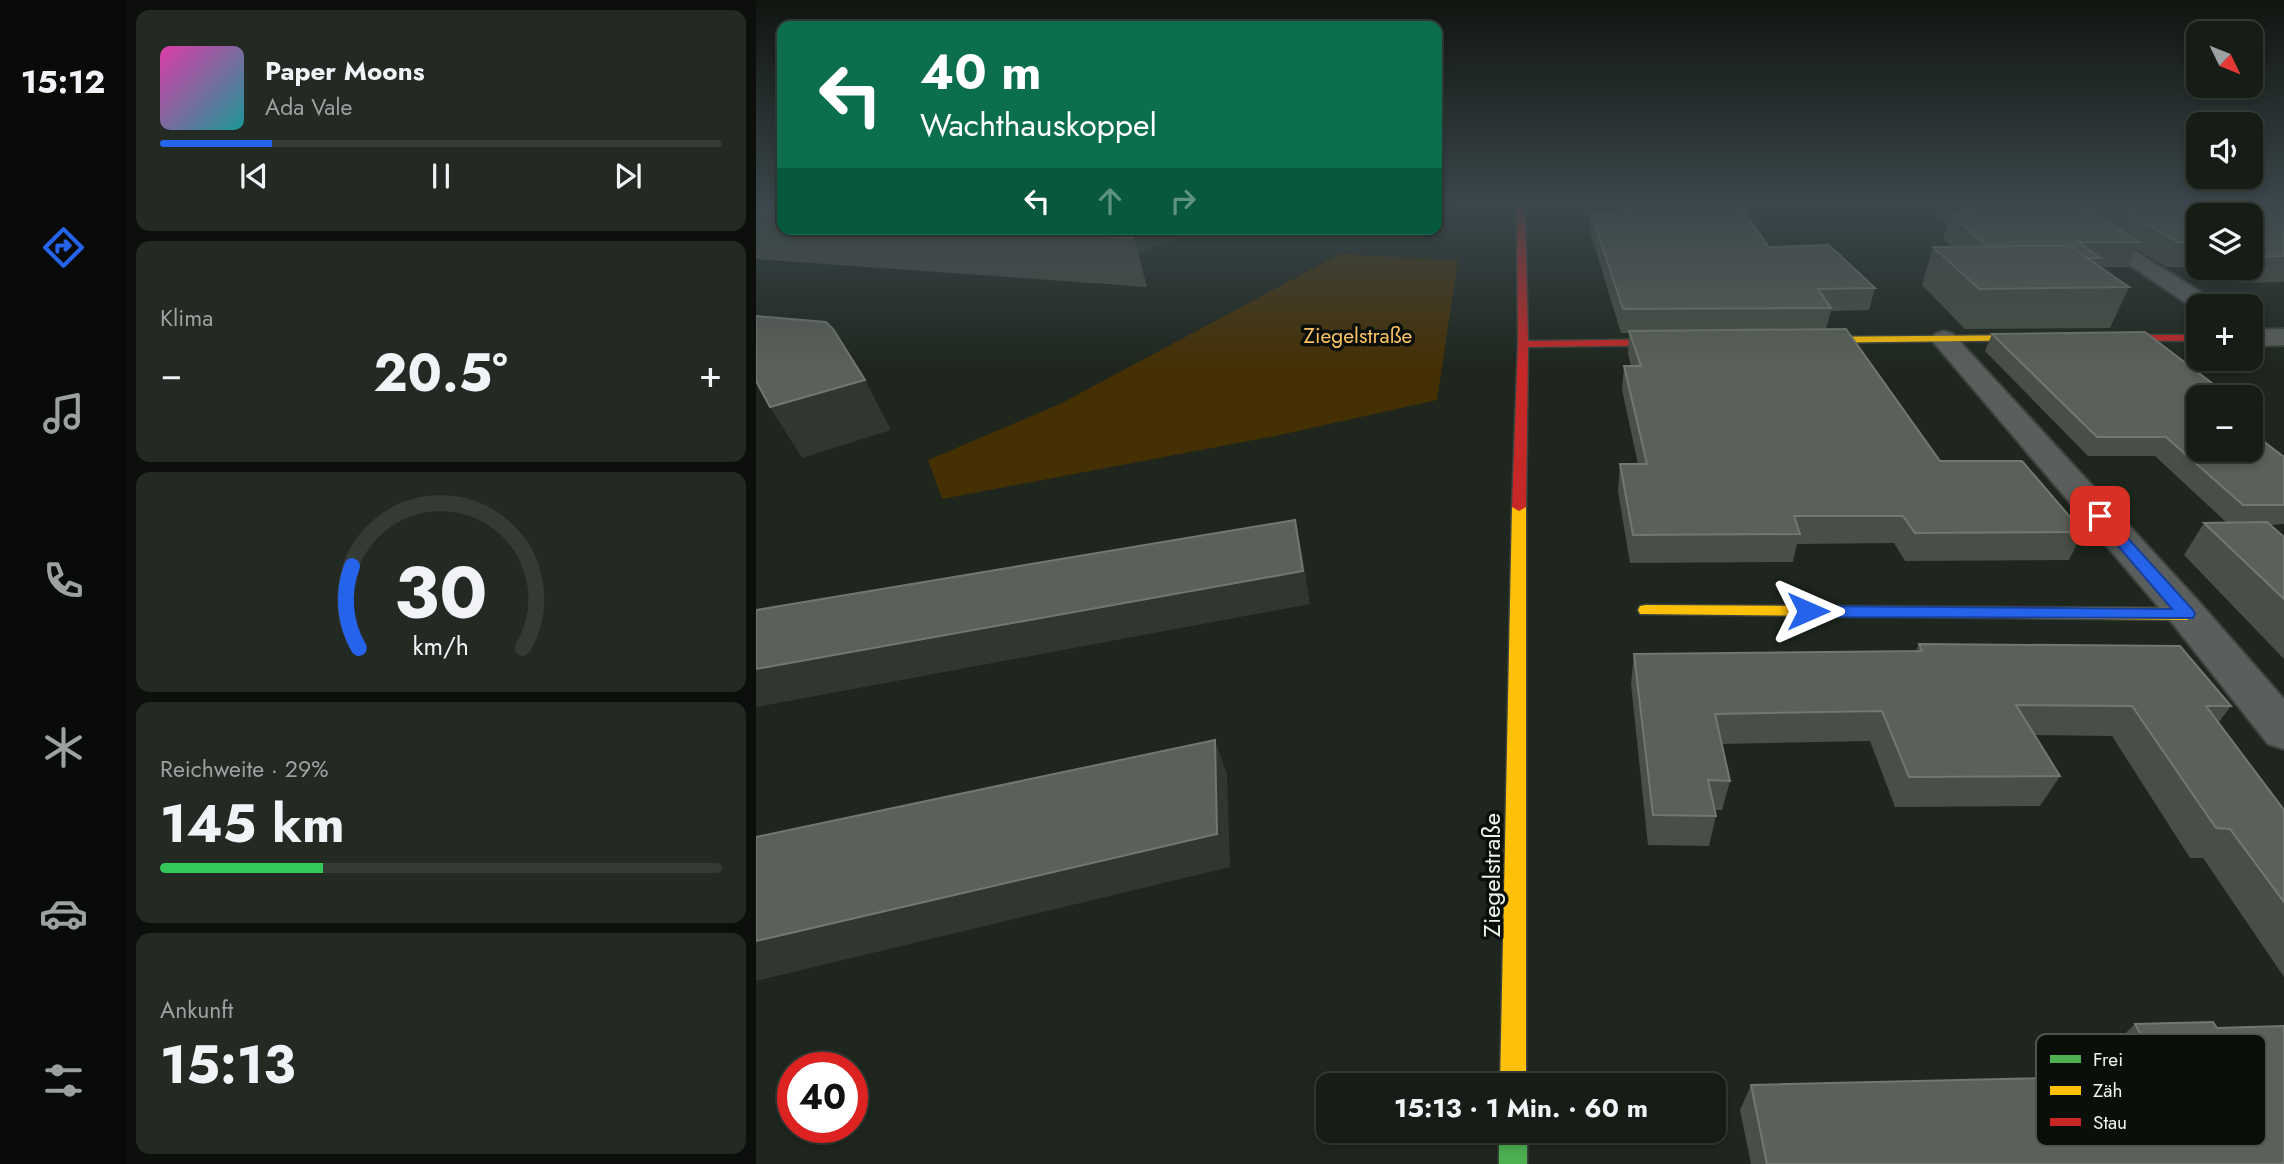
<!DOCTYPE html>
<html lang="de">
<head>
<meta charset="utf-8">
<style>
	body { margin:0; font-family:Jost,sans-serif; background:#232923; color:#f1f3f6; height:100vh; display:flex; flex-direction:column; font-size:26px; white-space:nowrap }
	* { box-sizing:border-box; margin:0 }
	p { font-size:23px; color:#9ea1a1 }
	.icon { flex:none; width:38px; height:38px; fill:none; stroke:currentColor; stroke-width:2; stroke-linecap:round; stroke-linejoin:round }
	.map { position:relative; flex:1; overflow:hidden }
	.details { display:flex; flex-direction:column; gap:10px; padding:10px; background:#0c0f0c; width:630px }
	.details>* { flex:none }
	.hud { position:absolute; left:21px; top:21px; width:665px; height:214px; border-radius:14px; box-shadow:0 4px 10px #0003,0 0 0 2px #353a35; background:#0b6e4f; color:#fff; overflow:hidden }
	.needle { width:46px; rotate:133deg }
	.controls { position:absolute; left:1430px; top:21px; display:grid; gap:14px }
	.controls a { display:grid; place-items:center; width:77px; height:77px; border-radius:14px; background:#161c16; box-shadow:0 4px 10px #0003,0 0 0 2px #353a35; font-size:35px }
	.speed { position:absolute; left:21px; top:1052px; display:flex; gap:14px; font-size:35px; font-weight:700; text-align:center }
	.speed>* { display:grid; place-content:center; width:91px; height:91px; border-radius:50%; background:#161c16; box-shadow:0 4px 10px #0003,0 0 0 2px #353a35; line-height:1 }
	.speed .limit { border:10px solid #d22; background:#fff; color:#111 }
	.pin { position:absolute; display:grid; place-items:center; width:60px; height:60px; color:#fff; margin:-30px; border-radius:14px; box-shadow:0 4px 10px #0006 }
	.me { position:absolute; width:77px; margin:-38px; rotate:90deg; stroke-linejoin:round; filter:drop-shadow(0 0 5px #0008) }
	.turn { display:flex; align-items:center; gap:24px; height:147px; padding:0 28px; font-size:32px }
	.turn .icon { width:91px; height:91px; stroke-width:2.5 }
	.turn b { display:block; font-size:49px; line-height:60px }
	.lanes { display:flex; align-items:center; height:66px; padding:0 28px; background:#0003; justify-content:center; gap:35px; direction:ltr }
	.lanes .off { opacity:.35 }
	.big { font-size:52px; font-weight:700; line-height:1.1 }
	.details .card { flex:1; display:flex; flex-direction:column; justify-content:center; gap:10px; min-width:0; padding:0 24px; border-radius:14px; background:#232923 }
	.details .dial { align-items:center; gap:0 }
	.dial svg { height:182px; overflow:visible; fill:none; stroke:#353a35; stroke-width:7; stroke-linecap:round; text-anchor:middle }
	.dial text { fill:#f1f3f6; stroke:none }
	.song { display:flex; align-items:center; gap:21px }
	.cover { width:84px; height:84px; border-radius:10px; background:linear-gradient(135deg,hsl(320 70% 55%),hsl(180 70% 35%)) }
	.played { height:7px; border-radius:4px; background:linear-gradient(90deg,#2563eb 20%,#353a35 20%) }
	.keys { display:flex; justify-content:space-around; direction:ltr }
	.heat { display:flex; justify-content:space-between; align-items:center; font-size:38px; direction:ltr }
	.charge { height:10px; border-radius:5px; background:linear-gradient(90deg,#34c759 29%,#353a35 0) }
	.trip { position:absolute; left:560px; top:1073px; width:410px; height:70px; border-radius:14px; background:#161c16; box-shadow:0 4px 10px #0003,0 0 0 2px #353a35; font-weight:700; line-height:70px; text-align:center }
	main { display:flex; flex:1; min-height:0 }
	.tab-bar { display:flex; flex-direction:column; width:126px; justify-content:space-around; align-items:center; background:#090b09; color:#9ea1a1 }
	.tab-bar .icon { width:49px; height:49px }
	.tab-bar .on { color:#2563eb }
	.tab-bar b { font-size:32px; color:#f1f3f6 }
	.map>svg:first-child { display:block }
	.green { fill:#453004 }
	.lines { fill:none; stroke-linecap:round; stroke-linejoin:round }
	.street-casing { stroke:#3c423c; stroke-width:4 }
	.fast-casing { stroke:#3c423c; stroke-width:3 }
	.slow-casing { stroke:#3c423c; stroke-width:3 }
	.jam-casing { stroke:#3c423c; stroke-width:3 }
	.street { fill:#5a5f5d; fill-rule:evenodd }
	.fast { fill:#4caf50; fill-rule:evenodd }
	.slow { fill:#ffc107; fill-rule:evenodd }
	.jam { fill:#c62828; fill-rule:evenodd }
	.wall { fill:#494f46 }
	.shaded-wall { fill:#31372f }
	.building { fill:#5b6058; stroke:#72786f; stroke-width:2 }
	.route { fill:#2563eb; stroke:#184099; stroke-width:2 }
	.labels { text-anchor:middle; stroke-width:7; stroke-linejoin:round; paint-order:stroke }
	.far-park-label { font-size:21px; fill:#fcc263; stroke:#0a1009 }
	.street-label { font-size:24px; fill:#ecf5eb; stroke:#0a1009 }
	.key { fill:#0a1009; stroke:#4e554d; stroke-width:2 }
	.key-label { font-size:19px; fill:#ecf5eb }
</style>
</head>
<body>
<main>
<nav class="tab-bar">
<b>15:12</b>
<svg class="icon on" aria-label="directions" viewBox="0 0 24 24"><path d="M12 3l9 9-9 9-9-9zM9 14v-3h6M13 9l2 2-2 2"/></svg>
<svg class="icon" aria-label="music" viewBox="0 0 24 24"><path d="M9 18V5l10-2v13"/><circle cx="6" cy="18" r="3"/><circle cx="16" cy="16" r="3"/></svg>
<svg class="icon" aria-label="phone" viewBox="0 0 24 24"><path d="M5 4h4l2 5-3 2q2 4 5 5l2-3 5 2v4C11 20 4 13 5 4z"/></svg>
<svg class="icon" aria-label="climate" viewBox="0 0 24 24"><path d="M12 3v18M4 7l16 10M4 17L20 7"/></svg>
<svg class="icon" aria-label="car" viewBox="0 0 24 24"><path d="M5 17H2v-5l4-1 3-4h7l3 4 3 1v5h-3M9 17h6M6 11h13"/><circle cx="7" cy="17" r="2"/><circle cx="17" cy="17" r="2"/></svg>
<svg class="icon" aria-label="filters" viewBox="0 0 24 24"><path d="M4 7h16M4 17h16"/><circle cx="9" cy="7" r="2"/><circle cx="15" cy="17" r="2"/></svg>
</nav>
<section class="details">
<div class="card">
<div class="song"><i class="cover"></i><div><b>Paper Moons</b><p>Ada Vale</p></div></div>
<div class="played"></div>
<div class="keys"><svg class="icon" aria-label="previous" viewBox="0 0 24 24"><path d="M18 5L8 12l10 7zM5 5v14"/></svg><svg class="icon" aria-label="pause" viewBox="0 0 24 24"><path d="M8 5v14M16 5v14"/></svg><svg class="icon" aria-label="next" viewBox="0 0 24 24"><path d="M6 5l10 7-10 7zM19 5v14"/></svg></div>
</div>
<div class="card"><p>Klima</p>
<div class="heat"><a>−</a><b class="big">20.5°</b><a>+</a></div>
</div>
<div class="card dial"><svg viewBox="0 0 100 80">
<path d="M14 69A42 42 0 1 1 86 69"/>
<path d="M14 69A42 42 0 0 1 11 33" stroke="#2563eb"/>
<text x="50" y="56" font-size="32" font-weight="700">30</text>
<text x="50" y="72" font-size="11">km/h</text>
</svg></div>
<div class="card"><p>Reichweite · 29%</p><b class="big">145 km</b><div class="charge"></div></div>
<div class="card"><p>Ankunft</p><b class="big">15:13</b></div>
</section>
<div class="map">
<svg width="1528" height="1164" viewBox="0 0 1528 1164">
	<rect width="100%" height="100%" fill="#1e261e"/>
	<!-- green -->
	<polygon class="green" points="584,254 702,260 681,400 524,435 186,499 172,460 304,404"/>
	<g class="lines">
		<defs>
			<g id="street">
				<polygon points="1283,204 1304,204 1459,301 1463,306 1442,306 1442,311"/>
				<polygon points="1528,329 1528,345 1494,346 1494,330"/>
				<polygon points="1188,331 1197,334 1445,604 1528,699 1528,749 1512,744 1417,624 1179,344 1175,339 1179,334"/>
			</g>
			<rect id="fast" x="743" y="1130" width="28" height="34"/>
			<g id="slow">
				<polygon points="1287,335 1292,338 1291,340 1046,343 1041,340 1046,337"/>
				<polygon points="763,503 770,507 770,1085 744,1085 756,507"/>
				<polygon points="890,605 1431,608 1439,614 1431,620 884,614 882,610 884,606"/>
			</g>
			<g id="jam">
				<polygon points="761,204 769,204 772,341 926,339 931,342 926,345 772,347 770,507 763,511 756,507 762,344"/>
				<polygon points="1343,335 1442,335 1442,341 1339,340 1338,338"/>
			</g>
		</defs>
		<!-- street casing -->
		<use href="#street" class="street-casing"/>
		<!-- fast casing -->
		<use href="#fast" class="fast-casing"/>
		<!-- slow casing -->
		<use href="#slow" class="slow-casing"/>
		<!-- jam casing -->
		<use href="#jam" class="jam-casing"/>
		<!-- street -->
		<use href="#street" class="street"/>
		<!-- fast -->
		<use href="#fast" class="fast"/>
		<!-- slow -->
		<use href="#slow" class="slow"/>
		<!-- jam -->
		<use href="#jam" class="jam"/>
	</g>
	<!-- wall -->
	<g class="wall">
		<polygon points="0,204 26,204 26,229 444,229 382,253 391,287 0,259"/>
		<polygon points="862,204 982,204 1013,247 1119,288 1113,310 1075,311 1070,329 1184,461 1327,532 1313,560 1149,561 1138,543 1041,544 1037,562 874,563 862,491 864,464 882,464 866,390 868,366 875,366 872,354 873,333 865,333 834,231 835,212 865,212"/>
		<polygon points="1175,204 1528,204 1528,282 1484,283 1457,268 1494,268 1494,215 1442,215 1442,267 1410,267 1380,249 1372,267 1344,267 1373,287 1354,328 1209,329 1166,285 1177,247 1195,246 1187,239 1192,224 1178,211 1179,207"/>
		<polygon points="1236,334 1465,390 1461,397 1442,397 1528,457 1528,524 1514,525 1528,537 1528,659 1428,555 1448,523 1471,523 1399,456 1332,456 1229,351"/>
		<polygon points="1163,644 1475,706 1462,723 1528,810 1528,977 1447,858 1434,858 1356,736 1279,735 1304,776 1284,806 1139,807 1114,741 965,744 974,781 966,810 959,810 960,816 953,846 892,845 875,684 878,654 1160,651"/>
		<polygon points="1379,1024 1461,1028 1528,1164 995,1164 984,1110 995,1085 1365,1076 1352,1050"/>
	</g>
	<!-- shaded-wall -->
	<g class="shaded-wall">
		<polygon points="346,229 444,229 382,253 378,238"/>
		<polygon points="109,380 135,430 46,458 14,407"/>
		<polygon points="539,520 546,552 554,604 0,707 0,669"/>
		<polygon points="459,740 471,774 474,867 0,981 0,941"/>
	</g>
	<!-- building -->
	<g class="building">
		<polygon points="0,204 26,204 26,216 0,214"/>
		<polygon points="869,204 982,204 1013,247 1073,245 1119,288 1062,289 1075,308 867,309 835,212 872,212"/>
		<polygon points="1202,204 1323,204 1383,242 1322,242 1344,258 1331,258 1314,246 1231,246 1195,215 1216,215"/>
		<polygon points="1355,204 1528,204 1528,256 1497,257 1494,255 1494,215 1442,215 1442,242 1422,242"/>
		<polygon points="235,229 363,229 378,238"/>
		<polygon points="1314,246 1373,287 1223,289 1177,247"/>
		<polygon points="0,316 70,322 77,329 109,380 14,407 0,381"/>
		<polygon points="1090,329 1184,461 1266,461 1327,532 1159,533 1147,516 1038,516 1044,534 877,535 864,464 891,464 868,366 885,366 873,331"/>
		<polygon points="1389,332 1465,390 1442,390 1451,397 1442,397 1442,450 1494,450 1494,431 1528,457 1528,505 1487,505 1410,437 1341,437 1236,334"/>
		<polygon points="539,520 547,571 0,669 0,610"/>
		<polygon points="1511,522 1528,537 1528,599 1448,523"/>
		<polygon points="1163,644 1424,646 1475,706 1450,706 1528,810 1528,902 1474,829 1460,828 1376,706 1260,705 1304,776 1153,777 1126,711 959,714 974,781 952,780 960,816 897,815 878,654 1166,651"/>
		<polygon points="459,740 461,834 0,941 0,837"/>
		<polygon points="1457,1022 1461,1028 1528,1026 1528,1164 1011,1164 995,1085 1407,1075 1379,1024"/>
	</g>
	<!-- sky -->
	<linearGradient id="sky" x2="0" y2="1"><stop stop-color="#101510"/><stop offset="0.56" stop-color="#3b474c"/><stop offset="1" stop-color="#3b474c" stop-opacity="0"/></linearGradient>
	<rect width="1528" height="367" fill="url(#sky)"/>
	<!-- route -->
	<polygon class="route" points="1344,512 1349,513 1437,610 1439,614 1437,618 1052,617 1044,611 1052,606 1416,609 1339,519 1337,516 1339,513"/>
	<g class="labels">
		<!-- far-park labels -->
		<g class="far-park-label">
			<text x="602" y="343">Ziegelstraße</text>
		</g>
		<!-- street labels -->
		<g class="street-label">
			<text transform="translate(736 875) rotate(-90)" y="8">Ziegelstraße</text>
		</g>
	</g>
	<!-- legend -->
	<rect x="1280" y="1034" width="230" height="112" rx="10" class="key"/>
	<rect x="1294" y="1055" width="31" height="8" fill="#4caf50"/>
	<rect x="1294" y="1086" width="31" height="9" fill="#ffc107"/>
	<rect x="1294" y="1118" width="31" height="8" fill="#c62828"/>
	<g class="key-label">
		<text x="1337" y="1066">Frei</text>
		<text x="1337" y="1097">Zäh</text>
		<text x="1337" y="1129">Stau</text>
	</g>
</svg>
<div class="controls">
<a><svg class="needle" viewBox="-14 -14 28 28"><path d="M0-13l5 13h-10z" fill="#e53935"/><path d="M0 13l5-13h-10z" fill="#9ea1a1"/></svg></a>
<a><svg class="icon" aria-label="sound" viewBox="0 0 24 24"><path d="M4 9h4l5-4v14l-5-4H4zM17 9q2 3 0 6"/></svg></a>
<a><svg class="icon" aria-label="layers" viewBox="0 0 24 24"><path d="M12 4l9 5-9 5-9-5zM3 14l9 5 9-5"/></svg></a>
<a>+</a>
<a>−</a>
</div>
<div class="speed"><div class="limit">40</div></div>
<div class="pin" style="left:1344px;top:516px;background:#d93025"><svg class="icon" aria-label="arrive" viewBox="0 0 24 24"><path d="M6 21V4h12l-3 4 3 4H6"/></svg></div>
<svg class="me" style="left:1052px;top:611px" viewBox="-20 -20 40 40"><path d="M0-17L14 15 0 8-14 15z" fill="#2563eb" stroke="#fff" stroke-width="4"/></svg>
<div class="trip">15:13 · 1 Min. · 60 m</div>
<div class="hud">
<div class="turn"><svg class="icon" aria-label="left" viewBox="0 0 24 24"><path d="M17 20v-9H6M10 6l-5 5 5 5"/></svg><div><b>40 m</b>Wachthauskoppel</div></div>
<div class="lanes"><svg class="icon" aria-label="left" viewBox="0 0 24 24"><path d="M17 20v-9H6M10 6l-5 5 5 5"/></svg><svg class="icon off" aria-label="ahead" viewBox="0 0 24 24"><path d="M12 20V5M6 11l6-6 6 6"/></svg><svg class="icon off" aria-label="right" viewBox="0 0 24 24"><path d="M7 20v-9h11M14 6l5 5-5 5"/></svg></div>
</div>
</div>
</main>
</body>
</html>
